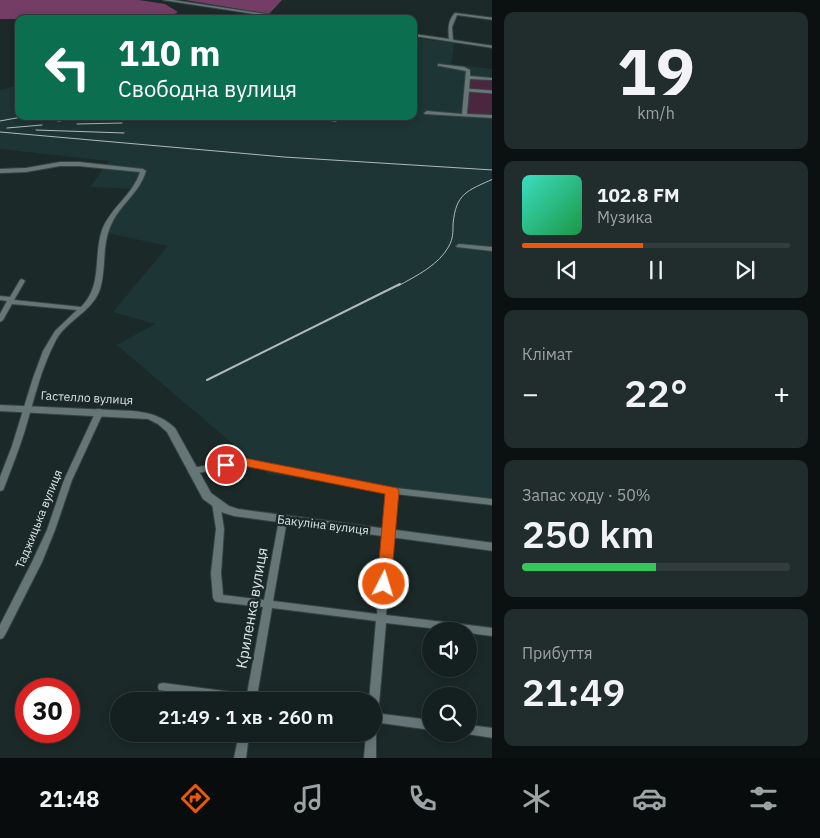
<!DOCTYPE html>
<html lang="uk">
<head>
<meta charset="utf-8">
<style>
	body { margin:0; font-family:"IBM Plex Sans",sans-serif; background:#212c2c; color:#f1f3f6; height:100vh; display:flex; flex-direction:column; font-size:19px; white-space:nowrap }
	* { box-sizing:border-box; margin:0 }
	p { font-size:16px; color:#9da2a4 }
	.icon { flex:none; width:28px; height:28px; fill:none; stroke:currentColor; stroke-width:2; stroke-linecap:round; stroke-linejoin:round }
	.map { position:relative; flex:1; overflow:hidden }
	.details { display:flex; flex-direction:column; gap:12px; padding:12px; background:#0b1111; width:328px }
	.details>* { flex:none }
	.hud { position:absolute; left:15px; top:15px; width:402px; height:105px; border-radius:10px; box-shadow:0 2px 8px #0003,0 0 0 1px #333d3d; background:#0b6e4f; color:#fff; overflow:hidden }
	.tools { position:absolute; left:422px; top:622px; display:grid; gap:10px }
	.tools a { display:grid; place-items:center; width:55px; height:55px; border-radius:50%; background:#141f1f; box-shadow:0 2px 8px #0003,0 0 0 1px #333d3d; font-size:25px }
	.speed { position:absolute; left:15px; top:678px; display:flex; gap:10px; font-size:25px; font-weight:700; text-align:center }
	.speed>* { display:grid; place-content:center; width:65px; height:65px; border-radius:50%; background:#141f1f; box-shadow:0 2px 8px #0003,0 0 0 1px #333d3d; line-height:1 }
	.speed .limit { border:8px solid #d22; background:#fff; color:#111 }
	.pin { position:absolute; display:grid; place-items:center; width:42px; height:42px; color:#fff; margin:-21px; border:2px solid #fff; border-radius:50%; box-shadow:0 1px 5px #0007 }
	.me { position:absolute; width:55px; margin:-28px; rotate:5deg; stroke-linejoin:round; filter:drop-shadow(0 0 4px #0008) }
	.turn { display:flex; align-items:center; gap:18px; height:105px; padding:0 20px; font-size:22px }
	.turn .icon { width:65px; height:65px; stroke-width:2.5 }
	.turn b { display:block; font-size:35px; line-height:42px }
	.big { font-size:38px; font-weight:600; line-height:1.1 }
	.details .card { flex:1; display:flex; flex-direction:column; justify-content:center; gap:8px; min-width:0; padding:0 18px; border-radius:10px; background:#212c2c }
	.details .dial { align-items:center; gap:0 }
	.dial b { font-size:65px; line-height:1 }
	.song { display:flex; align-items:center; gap:15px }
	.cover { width:60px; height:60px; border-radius:8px; background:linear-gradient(135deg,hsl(170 70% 55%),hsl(140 70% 35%)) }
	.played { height:5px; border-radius:2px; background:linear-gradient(90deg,#ea580c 45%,#333d3d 45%) }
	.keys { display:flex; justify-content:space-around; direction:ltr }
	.heat { display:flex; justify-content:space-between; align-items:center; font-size:28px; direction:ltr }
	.charge { height:8px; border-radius:4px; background:linear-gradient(90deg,#34c759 50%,#333d3d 0) }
	.trip { position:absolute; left:110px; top:692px; width:272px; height:50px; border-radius:25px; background:#141f1f; box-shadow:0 2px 8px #0003,0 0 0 1px #333d3d; font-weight:600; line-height:50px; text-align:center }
	.tabs { display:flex; height:80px; justify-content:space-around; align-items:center; background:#080c0c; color:#9da2a4 }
	.tabs .icon { width:35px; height:35px }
	.tabs .active { color:#ea580c }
	.tabs b { font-size:22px; color:#f1f3f6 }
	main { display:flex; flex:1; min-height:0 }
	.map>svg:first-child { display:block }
	.built { fill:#1e3535 }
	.green { fill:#4b2641 }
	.forest { fill:#733d65 }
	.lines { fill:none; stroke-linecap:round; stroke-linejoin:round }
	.pedestrian-casing { stroke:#384444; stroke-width:4.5 }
	.minor-casing { stroke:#384444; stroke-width:2 }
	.tertiary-casing { stroke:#384444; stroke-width:2 }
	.pedestrian { stroke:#667676; stroke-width:3 }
	.minor { fill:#667676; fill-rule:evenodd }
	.tertiary { fill:#667676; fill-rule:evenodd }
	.rail-far1 { stroke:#b0baba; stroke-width:1 }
	.rail { stroke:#b0baba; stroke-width:2 }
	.route { fill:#ea580c; stroke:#983908 }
	.labels { text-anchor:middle; stroke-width:5; stroke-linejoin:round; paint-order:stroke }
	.street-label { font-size:12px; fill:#dbe4e4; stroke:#1b2929 }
	.near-street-label { font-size:15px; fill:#dbe4e4; stroke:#1b2929 }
</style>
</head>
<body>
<main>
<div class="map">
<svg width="493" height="758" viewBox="0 0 493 758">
	<rect width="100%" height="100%" fill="#1b2929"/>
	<!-- built -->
	<polygon class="built" points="414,38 454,43 451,64 492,69 492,80 470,79 467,117 492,119 492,501 268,474 117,345 155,324 113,312 168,246 107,233 105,231 135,189 90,187 109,161 0,149 0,90 19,85 19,116 414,116"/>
	<!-- green -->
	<polygon class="green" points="470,78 492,80 492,116 468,114"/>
	<!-- forest -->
	<g class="forest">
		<polygon points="0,0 139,0 165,4 178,12 166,19 0,19"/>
		<polygon points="185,0 282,0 269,14"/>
	</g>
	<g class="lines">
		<defs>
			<polyline id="pedestrian" points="467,90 493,92"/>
			<g id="minor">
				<polygon points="163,0 173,0 299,19 287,19"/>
				<path d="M455,13L493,18V20L457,15L452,27L453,40L493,46V48L414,36V34L449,39C448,29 448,20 455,13Z"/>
				<polygon points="438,64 464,67 470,70 470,76 493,78 493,80 470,79 467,114 493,115 493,118 425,114 424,113 427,111 462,114 466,71 440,66 438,66"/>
				<path d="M60,162H79L143,169L146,171C139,194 120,204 111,225C101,246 107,271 99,292C90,313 66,321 56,340C41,368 34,400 25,430C19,450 11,469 4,488L3,490L0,491V477L12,446L33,378L43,351L55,331L77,310L12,304L3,320L0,322V314L7,301L0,300V296L10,297L20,280L22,279L25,281L14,300L81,307C103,285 93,257 102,230C110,208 133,195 140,172L79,166H60L26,172L0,173V169L26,168Z"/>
				<polygon points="459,244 493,247 493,251 457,247 456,246"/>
				<polygon points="97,409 100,409 104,411 72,480 55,530 42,562 5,635 3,638 0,639 0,625 32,562 47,530 64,480"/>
				<polygon points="244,459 387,487 493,499 493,505 396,494 386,615 493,628 493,636 469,633 469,631 456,631 386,623 379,704 378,707 374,708 374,701 369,701 376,621 272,608 257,696 268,698 269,701 234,701 159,690 158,687 159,684 163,683 247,694 263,607 218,602 215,601 213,598 211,573 216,529 212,503 213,501 219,501 220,503 224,529 221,573 223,595 264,600 279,520 280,518 286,518 287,520 273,601 377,614 388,493 244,465 192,474 189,473 188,471 189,469 192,468"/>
				<polygon points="374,713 431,720 431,730 374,722"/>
				<polygon points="469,725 493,728 493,738 467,734 469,734"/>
				<polygon points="374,730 376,734 376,758 364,758 366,734 374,734"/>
				<polygon points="239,734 249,734 246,758 234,758"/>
			</g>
			<path id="tertiary" d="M0,405L133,411C150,413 162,416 175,428L211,493L229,506L238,509L493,543V551L234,516L221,512L203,499L167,432L158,424L148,419L0,411Z"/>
		</defs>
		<!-- pedestrian casing -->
		<use href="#pedestrian" class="pedestrian-casing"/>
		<!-- minor casing -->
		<use href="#minor" class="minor-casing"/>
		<!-- tertiary casing -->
		<use href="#tertiary" class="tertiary-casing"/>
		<!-- pedestrian -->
		<use href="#pedestrian" class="pedestrian"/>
		<!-- minor -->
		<use href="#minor" class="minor"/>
		<!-- tertiary -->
		<use href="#tertiary" class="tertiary"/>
		<!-- rail-far1 -->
		<g class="rail-far1">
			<polyline points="272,116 336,121"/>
			<polyline points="113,117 143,117"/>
			<polyline points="0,121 27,116"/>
			<polyline points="58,121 86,118"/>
			<polyline points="77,124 122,123"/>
			<polyline points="7,128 42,125"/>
			<polyline points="36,130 124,133"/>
			<polyline points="0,132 284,157 493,170"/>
			<path d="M398,286C416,276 439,265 449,246C453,239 453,232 453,224C456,193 467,191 493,179"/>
		</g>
		<!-- rail -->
		<polyline class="rail" points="207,380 400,284"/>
	</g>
	<!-- route -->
	<polygon class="route" points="244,458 397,488 399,491 391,584 389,588 384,590 379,588 377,584 385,494 244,466 226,469 220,465 222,462"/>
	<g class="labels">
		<!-- street labels -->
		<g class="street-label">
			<text transform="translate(87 398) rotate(3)" y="4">Гастелло вулиця</text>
			<text transform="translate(39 519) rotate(-68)" y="4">Таджицька вулиця</text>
			<text transform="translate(323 525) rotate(7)" y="4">Бакуліна вулиця</text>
		</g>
		<!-- near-street labels -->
		<g class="near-street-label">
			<text transform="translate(252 608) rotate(-80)" y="5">Криленка вулиця</text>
		</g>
	</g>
</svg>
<div class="tools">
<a><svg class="icon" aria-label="sound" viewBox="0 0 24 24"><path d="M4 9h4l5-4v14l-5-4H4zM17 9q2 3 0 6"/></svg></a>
<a><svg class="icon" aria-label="search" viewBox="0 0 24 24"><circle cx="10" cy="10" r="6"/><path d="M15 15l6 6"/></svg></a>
</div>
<div class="speed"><div class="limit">30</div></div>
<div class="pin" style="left:226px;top:465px;background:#d93025"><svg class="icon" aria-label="arrive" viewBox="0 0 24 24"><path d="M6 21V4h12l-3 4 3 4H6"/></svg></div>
<svg class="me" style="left:384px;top:584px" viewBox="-20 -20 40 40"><circle r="17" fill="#ea580c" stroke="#fff" stroke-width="3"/><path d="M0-11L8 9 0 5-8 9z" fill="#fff"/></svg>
<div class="trip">21:49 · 1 хв · 260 m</div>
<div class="hud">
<div class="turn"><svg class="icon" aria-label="left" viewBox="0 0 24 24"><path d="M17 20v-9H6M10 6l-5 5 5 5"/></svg><div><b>110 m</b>Свободна вулиця</div></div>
</div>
</div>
<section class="details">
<div class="card dial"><b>19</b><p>km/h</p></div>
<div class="card">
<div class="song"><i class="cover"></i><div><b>102.8 FM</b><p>Музика</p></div></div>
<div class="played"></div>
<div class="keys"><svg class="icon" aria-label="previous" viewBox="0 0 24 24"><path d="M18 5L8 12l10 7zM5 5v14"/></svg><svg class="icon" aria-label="pause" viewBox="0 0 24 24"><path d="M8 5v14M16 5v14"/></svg><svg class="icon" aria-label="next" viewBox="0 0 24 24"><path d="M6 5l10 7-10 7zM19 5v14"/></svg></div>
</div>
<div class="card"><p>Клімат</p>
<div class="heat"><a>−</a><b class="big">22°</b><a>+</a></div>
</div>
<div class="card"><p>Запас ходу · 50%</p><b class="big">250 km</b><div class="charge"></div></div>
<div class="card"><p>Прибуття</p><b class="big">21:49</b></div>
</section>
</main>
<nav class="tabs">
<b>21:48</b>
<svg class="icon active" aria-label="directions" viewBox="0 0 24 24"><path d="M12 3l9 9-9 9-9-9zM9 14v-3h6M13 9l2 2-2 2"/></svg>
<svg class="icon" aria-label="music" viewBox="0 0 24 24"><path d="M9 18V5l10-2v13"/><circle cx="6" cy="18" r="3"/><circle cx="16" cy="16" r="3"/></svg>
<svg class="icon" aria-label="phone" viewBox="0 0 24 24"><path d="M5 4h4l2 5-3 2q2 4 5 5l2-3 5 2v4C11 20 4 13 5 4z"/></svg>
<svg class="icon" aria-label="climate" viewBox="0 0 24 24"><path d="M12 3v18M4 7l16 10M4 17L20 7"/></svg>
<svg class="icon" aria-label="car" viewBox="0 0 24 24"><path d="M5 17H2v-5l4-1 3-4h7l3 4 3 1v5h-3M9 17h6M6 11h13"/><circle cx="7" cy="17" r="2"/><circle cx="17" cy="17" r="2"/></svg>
<svg class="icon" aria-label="filters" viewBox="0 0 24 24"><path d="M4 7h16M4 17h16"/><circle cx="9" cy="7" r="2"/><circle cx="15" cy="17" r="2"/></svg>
</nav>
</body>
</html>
